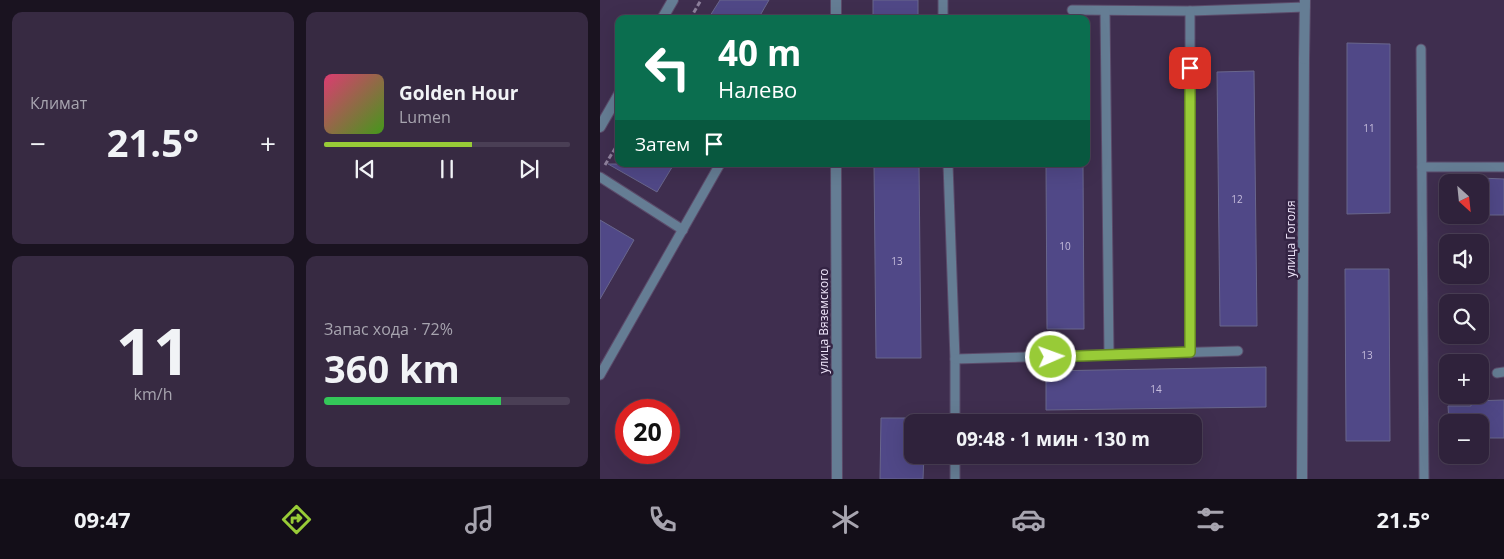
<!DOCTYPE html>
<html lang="ru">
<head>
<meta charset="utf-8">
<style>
	body { margin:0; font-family:"Open Sans",sans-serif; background:#372a42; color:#f1f3f6; height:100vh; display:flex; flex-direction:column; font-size:19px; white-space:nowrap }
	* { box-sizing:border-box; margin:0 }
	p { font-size:16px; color:#a7a4af }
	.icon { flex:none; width:28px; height:28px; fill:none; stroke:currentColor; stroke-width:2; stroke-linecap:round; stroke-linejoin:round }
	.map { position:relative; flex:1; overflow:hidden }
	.drawer { display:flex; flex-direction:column; gap:12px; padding:12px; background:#1a1320; width:600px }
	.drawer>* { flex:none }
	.banner { position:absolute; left:15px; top:15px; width:475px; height:152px; border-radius:10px; box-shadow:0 5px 20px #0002,0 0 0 1px #4a3f55; background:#0b6e4f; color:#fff; overflow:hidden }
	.needle { width:32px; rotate:153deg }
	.fabs { position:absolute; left:839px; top:174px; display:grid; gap:10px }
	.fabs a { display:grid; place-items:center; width:50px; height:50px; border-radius:10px; background:#2f223b; box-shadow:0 5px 20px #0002,0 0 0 1px #4a3f55; font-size:25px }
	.speed { position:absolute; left:15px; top:399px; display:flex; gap:10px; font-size:25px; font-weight:700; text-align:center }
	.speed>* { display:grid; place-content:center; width:65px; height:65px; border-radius:50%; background:#2f223b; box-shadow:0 5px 20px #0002,0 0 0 1px #4a3f55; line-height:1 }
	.speed .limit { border:8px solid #d22; background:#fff; color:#111 }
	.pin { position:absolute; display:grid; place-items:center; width:42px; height:42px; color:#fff; margin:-21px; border-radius:10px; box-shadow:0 2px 8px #0006 }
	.me { position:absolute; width:55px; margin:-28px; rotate:88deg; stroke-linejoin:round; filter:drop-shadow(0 0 4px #0008) }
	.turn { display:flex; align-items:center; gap:18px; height:105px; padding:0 20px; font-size:22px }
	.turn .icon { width:65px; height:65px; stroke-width:2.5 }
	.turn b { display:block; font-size:35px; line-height:42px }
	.then { display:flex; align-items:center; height:48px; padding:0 20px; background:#0003; gap:10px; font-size:19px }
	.big { font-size:38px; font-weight:700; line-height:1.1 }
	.drawer .tile { flex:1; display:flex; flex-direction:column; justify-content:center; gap:8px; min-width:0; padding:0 18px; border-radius:10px; background:#372a42 }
	.drawer .dial { align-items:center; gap:0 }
	.dial b { font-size:65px; line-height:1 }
	.song { display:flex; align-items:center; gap:15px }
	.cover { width:60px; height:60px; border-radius:8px; background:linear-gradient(135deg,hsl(340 70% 55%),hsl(100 70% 35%)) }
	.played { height:5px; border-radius:2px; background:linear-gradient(90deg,#98cb37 60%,#4a3f55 60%) }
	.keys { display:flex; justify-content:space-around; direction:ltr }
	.heat { display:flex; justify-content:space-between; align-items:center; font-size:28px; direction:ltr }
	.charge { height:8px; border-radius:4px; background:linear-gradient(90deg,#34c759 72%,#4a3f55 0) }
	.drawer .tiles { flex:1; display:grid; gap:12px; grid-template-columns:repeat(2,1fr) }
	.trip { position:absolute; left:304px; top:414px; width:298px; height:50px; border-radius:10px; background:#2f223b; box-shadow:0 5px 20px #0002,0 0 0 1px #4a3f55; font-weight:700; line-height:50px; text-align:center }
	.tab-bar { display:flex; height:80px; justify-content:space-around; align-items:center; background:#130e18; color:#a7a4af }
	.tab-bar .icon { width:35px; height:35px }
	.tab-bar .on { color:#98cb37 }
	.tab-bar b { font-size:22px; color:#f1f3f6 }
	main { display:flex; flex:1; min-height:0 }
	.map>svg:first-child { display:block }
	.building { fill:#504887; stroke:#69668c }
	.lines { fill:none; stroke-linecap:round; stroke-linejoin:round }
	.service-casing { stroke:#5b4b6a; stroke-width:11 }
	.pedestrian-casing { stroke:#5b4b6a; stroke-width:12 }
	.minor-casing { stroke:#5b4b6a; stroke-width:12 }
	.tertiary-casing { stroke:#5b4b6a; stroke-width:12 }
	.path { stroke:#8e809c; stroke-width:3; stroke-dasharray:5 2.5; stroke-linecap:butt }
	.service { stroke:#657d94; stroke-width:9 }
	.pedestrian { stroke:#657d94; stroke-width:10 }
	.minor { stroke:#657d94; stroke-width:10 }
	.tertiary { stroke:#657d94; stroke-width:10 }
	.route-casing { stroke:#638424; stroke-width:12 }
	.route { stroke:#98cb37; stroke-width:9 }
	.labels { text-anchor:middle; stroke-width:5; stroke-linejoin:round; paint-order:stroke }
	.number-label { font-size:10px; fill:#c6bddc }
	.street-label { font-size:12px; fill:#eee4f9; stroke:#342444 }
</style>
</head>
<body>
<main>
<section class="drawer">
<div class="tiles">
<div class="tile"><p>Климат</p>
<div class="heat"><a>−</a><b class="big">21.5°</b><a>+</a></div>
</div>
<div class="tile">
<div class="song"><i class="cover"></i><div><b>Golden Hour</b><p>Lumen</p></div></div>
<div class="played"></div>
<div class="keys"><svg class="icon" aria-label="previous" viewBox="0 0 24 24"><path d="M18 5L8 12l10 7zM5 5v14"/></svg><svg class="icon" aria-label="pause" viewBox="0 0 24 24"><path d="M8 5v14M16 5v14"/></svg><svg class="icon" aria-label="next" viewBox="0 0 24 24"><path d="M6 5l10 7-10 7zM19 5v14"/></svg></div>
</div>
<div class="tile dial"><b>11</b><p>km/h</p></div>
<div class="tile"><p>Запас хода · 72%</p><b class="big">360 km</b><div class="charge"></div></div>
</div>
</section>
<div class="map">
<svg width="904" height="479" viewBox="0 0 904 479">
	<rect width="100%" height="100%" fill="#3f2e4f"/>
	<!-- building -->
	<g class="building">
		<polygon points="120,0 169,0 158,19 108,19"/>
		<rect x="273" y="0" width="45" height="19"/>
		<polygon points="747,43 790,44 790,213 747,214"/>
		<polygon points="654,71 657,326 620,326 617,72"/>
		<polygon points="8,164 74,164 57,192"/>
		<polygon points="274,164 319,164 321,358 276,358"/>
		<polygon points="446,164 483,164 484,329 447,329"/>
		<polygon points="880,178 904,179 904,215 880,215"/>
		<polygon points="0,220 34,240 0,299"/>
		<polygon points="745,269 789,269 790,441 746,441"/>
		<polygon points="666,367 666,407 446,410 446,371"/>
		<polygon points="904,400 904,438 880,438 880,422 849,422 848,406 871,406 871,401"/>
		<polygon points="281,418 312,418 312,455 324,455 323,479 280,479"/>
	</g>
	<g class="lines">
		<defs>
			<g id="service">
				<polyline points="343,0 343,19"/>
				<polyline points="472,10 590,11 705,7"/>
				<polyline points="505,11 509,355"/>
				<polyline points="821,49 824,479"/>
				<polyline points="348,164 355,359 355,422"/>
				<polyline points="822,167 904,167"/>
				<polyline points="0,177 83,230"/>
				<polyline points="590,353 590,11"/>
				<polyline points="355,359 638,351"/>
				<polyline points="897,373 904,372"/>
				<polyline points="0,375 120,164"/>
				<polyline points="355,455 355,479"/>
			</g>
			<polyline id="pedestrian" points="702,479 704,59"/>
			<g id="minor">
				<polyline points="62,19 73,0"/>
				<polyline points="704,59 705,0"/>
				<polyline points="0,127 19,94"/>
			</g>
			<g id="tertiary">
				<polyline points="236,19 236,0"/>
				<polyline points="236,164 237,479"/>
			</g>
		</defs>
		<!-- service casing -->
		<use href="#service" class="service-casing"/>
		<!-- pedestrian casing -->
		<use href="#pedestrian" class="pedestrian-casing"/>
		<!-- minor casing -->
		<use href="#minor" class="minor-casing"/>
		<!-- tertiary casing -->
		<use href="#tertiary" class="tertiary-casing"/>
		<!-- path -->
		<g class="path">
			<polyline points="90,19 101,0"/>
			<polyline points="5,165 19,142"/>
		</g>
		<!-- service -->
		<use href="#service" class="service"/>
		<!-- pedestrian -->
		<use href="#pedestrian" class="pedestrian"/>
		<!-- minor -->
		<use href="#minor" class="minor"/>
		<!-- tertiary -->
		<use href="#tertiary" class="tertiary"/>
	</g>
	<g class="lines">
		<defs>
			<polyline id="route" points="451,357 590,352 590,68"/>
		</defs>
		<!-- route casing -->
		<use href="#route" class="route-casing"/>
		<!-- route -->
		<use href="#route" class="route"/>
	</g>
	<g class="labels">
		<!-- number labels -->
		<g class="number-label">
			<text x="769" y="132">11</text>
			<text x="637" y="203">12</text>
			<text x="465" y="250">10</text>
			<text x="297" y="265">13</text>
			<text x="767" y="359">13</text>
			<text x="556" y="393">14</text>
		</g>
		<!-- street labels -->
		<g class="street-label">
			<text transform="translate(691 239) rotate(-90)" y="4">улица Гоголя</text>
			<text transform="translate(224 321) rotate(-90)" y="4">улица Вяземского</text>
		</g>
	</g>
</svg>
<div class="fabs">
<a><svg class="needle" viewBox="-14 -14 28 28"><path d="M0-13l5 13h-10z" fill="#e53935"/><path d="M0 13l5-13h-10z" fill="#a7a4af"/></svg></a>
<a><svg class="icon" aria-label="sound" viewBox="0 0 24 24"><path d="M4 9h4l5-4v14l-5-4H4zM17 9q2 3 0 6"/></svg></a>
<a><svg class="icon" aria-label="search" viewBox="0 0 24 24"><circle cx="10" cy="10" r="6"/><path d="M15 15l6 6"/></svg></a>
<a>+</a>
<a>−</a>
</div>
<div class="speed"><div class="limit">20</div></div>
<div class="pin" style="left:590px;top:68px;background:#d93025"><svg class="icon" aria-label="arrive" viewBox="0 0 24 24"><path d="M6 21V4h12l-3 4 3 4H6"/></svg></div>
<svg class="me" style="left:451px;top:357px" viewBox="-20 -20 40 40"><circle r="17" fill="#98cb37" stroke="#fff" stroke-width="3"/><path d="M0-11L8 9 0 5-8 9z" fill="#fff"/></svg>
<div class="trip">09:48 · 1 мин · 130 m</div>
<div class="banner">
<div class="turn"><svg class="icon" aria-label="left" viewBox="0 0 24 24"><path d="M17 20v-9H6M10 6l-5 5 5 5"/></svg><div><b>40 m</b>Налево</div></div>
<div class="then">Затем<svg class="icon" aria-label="arrive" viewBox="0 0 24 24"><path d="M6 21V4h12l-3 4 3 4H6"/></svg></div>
</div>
</div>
</main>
<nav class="tab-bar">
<b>09:47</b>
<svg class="icon on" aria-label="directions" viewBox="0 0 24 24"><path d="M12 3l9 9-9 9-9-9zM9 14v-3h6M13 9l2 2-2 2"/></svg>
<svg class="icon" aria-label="music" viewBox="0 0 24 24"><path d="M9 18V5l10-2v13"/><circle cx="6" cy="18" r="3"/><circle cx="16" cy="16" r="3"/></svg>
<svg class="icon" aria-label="phone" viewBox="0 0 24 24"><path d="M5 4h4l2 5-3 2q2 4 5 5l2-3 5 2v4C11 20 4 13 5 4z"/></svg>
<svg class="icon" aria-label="climate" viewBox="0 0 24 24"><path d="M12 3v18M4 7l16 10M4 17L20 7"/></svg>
<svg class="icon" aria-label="car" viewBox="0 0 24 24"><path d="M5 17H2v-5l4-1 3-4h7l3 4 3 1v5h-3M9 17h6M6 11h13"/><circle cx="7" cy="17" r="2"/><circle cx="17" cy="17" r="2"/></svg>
<svg class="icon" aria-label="filters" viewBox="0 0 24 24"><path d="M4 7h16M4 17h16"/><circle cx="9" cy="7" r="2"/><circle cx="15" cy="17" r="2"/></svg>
<b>21.5°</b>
</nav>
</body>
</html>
